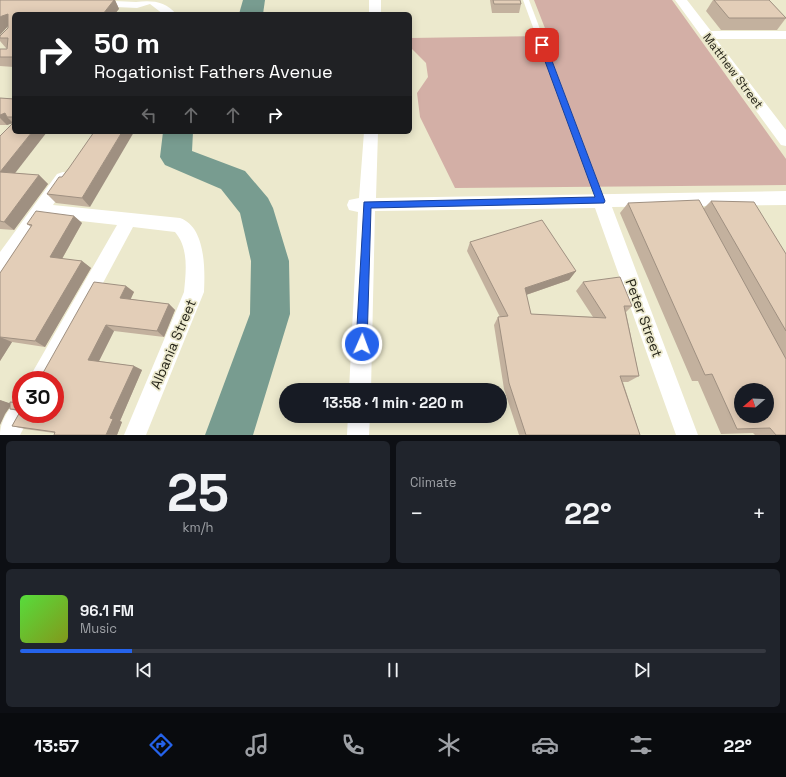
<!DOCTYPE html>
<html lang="en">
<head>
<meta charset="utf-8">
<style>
	body { margin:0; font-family:"Space Grotesk",sans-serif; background:#20242c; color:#f1f3f6; height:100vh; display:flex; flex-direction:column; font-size:15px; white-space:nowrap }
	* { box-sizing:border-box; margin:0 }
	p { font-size:13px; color:#9ea1a6 }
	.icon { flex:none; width:22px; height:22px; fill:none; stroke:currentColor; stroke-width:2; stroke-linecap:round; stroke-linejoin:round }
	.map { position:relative; height:435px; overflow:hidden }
	.sheet { display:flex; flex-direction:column; gap:6px; padding:6px; background:#0d0f14; flex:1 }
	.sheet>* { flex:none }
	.guide { position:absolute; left:12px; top:12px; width:400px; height:122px; border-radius:6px; box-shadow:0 2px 10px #0003; background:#202124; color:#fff; overflow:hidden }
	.needle { width:26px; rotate:251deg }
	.buttons { position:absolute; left:734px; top:383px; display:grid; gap:8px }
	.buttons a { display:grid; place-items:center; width:40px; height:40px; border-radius:50%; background:#171b24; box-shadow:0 2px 10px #0003; font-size:20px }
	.speed { position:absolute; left:12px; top:371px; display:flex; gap:8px; font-size:20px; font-weight:700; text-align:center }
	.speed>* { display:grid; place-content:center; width:52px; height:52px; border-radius:50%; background:#171b24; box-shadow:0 2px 10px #0003; line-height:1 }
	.speed .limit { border:6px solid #d22; background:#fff; color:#111 }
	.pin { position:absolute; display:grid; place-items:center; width:34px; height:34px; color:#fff; margin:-17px; border-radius:8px; box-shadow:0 2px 6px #0006 }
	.me { position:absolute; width:44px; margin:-22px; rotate:2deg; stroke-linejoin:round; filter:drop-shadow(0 0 3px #0008) }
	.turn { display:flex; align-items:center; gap:14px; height:84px; padding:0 16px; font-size:18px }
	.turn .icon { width:52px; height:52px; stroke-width:2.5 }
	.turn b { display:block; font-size:28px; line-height:34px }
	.lanes { display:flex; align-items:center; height:38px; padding:0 16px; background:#0003; justify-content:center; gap:20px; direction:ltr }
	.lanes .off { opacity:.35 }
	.big { font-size:30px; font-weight:600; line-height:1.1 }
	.sheet .widget { flex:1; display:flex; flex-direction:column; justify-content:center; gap:6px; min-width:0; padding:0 14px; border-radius:6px; background:#20242c }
	.sheet .dial { align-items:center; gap:0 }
	.dial b { font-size:52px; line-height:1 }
	.song { display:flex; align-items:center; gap:12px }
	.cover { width:48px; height:48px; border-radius:6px; background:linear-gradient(135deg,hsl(110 70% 55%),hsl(70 70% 35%)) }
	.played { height:4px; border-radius:2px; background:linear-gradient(90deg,#2563eb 15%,#363941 15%) }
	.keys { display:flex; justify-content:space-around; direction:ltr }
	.heat { display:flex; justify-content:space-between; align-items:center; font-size:22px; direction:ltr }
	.sheet .tiles { flex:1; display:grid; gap:6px; grid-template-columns:1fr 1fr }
	.widget:last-child { grid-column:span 2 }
	.trip { position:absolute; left:279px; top:383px; width:228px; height:40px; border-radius:20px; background:#171b24; box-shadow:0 2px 10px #0003; font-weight:600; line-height:40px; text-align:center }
	.menu { display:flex; height:64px; justify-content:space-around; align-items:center; background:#090b0e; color:#9ea1a6 }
	.menu .icon { width:28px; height:28px }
	.menu .active { color:#2563eb }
	.menu b { font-size:18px; color:#f1f3f6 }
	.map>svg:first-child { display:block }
	.green { fill:#d3afa6 }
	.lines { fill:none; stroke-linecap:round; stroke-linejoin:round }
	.river { fill:#789c90; fill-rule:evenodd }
	.service { fill:#fff; fill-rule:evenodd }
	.minor { fill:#fff; fill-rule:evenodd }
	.wall { fill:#c3b19e }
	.shaded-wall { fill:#9f9081 }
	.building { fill:#e3ceb8; stroke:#9f9081; fill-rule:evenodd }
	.route { fill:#2563eb; stroke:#184099 }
	.labels { text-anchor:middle; stroke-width:3.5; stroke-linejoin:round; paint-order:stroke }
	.far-street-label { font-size:12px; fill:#26251a; stroke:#ece9cd }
	.street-label { font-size:14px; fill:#26251a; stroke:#ece9cd }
</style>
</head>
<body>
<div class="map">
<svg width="786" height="435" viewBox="0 0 786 435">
	<rect width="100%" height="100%" fill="#ece9cd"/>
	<!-- green -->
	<polygon class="green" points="534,0 672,0 786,159 786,185 455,188 420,117 417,93 428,77 426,63 410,47 410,38 548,36"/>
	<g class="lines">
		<!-- river -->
		<g class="river">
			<polygon points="243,0 265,0 263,14 239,14"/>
			<polygon points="163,132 193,132 192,151 245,171 268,198 273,208 289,261 290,314 253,435 205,435 250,314 251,261 240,213 221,189 165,165 160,157"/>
		</g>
		<!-- service -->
		<polygon class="service" points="523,0 529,0 605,201 604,203 598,203 597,201"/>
		<!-- minor -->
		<g class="minor">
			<path d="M93,0L136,2C151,0 166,1 176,14H163L150,4L137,8L94,6L88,3Z"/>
			<rect x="369" y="0" width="12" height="14"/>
			<polygon points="675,0 687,0 711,31 786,31 786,39 716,39 786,130 786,146 781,145"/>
			<polygon points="364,132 378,132 376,198 786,191 786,205 612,207 698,435 676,435 595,208 375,211 371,390 349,390 358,212 349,210 347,205 349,200 359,198"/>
			<path d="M63,172L69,174L71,178L53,205L180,218C206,227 205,270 204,292L146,435H124L184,292C186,272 189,248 175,232L133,227L51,380H28L117,225L45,217L6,273L0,275V252L57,174Z"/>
			<path d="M21,400V414H31L20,435H0C0,422 9,405 21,400Z"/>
			<polygon points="348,416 370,416 369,435 347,435"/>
		</g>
	</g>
	<!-- wall -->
	<g class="wall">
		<polygon points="0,0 124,0 115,0 119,9 14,14 14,67 0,66 0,49 7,49 7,48 6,48 0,41 0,36 8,28 8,26 0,35"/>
		<polygon points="490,0 520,0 521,4 519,13 492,13"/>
		<polygon points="713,0 769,0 786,18 777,30 721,30 706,11"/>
		<polygon points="0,98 14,99 14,132 15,173 39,175 48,184 14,230 0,229 0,136 12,124 12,123 7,125 0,125"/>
		<polygon points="69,168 90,207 56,203 47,194 62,177"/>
		<polygon points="711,201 786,254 786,435 755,435 753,433 721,434 698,381 692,381 620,213 628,203 703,209"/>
		<polygon points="74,216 82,223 62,259 82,261 91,268 45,347 12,342 0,361 0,273 31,227 27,224"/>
		<polygon points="470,242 576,271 569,280 526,295 531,314 593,317 576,291 583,282 632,306 626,312 639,376 628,382 623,382 640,435 519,435 504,389 494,325 498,317 500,317 467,251"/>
		<polygon points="126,286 134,292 130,299 169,304 175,310 164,337 114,331 99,361 134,366 142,370 120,421 122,422 117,435 54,435 54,433 25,429 12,426 20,412 10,409 10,406 5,414 0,424 0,400 10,404 21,403 21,414"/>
	</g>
	<!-- shaded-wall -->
	<g class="shaded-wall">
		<polygon points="114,0 115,0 119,9 115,14 103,14"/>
		<polygon points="8,14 9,25 0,35 0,17 2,16"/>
		<polygon points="5,113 7,117 13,123 7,125 0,118 0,115"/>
		<polygon points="32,132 47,132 9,181 0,172"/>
		<polygon points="122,132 134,132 90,207 82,198"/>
		<polygon points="39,175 48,184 14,230 4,222"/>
		<polygon points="74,216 82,223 59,264 50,257"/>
		<polygon points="82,261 91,268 45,347 35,341"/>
		<polygon points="576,271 569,280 520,297 525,288"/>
		<polygon points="126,286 134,292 128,305 120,298"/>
		<polygon points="169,304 175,310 164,337 157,331"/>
		<polygon points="106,325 114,331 97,365 88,360"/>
		<polygon points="0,337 12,342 0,361"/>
		<polygon points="134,366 142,370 120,421 122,422 117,435 106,435 110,418"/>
		<polygon points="0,400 12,404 5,414 0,425"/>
	</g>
	<!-- building -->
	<g class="building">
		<polygon points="0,0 114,0 103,14 14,14 14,57 0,57 0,49 7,49 8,38 0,38 0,36 8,28 8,14 2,16 0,17"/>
		<polygon points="493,0 520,0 521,4 494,4"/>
		<polygon points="714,0 769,0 786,18 729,18"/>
		<polygon points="0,98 14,99 14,117 7,117 5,113 0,115"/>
		<polygon points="14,119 14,132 32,132 0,172 0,136 12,124 12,122"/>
		<polygon points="94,132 122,132 82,198 47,194 59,177 62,177 69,168"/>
		<polygon points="0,172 39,175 4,222 0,221"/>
		<path d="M699,200L786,359V435H776L770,428L737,429L712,374L705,375L628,203ZM741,390H767V416H741Z"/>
		<polygon points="711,201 754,202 786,254 786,331"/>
		<polygon points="36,211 74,216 50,257 82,261 35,341 0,337 0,338 0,273 32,225 27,224"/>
		<polygon points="542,220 576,271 525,288 531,314 606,318 583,282 620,277 632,306 624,306 639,376 620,376 640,435 526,435 509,383 498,317 508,316 470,242"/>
		<polygon points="94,282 126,286 120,298 169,304 157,331 106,325 88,360 134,366 110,418 113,419 106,435 54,435 55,432 12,426 21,410 10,409 10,402 21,403 21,414 55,414 55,380 39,380"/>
	</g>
	<!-- route -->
	<polygon class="route" points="542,43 546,45 605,201 604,203 371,208 367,344 366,348 362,349 358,348 356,344 364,202 595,197 539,45"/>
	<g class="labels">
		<!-- far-street labels -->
		<g class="far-street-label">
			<text transform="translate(733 71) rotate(53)" y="4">Matthew Street</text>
		</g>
		<!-- street labels -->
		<g class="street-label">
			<text transform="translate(644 318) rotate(70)" y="5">Peter Street</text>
			<text transform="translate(173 344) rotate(-67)" y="5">Albania Street</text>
		</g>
	</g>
</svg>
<div class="buttons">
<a><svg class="needle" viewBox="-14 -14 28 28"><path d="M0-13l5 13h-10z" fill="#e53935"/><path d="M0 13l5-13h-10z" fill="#9ea1a6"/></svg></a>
</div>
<div class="speed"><div class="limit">30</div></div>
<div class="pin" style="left:542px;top:45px;background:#d93025"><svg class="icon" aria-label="arrive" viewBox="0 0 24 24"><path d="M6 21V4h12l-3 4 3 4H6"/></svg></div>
<svg class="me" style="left:362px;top:344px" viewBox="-20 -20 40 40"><circle r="17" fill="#2563eb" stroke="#fff" stroke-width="3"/><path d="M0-11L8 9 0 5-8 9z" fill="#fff"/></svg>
<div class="trip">13:58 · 1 min · 220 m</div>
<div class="guide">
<div class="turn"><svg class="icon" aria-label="right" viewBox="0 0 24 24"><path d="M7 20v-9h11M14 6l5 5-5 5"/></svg><div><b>50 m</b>Rogationist Fathers Avenue</div></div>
<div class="lanes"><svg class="icon off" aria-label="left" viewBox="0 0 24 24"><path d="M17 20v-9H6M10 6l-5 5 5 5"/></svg><svg class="icon off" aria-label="ahead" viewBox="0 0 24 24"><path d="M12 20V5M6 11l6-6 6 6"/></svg><svg class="icon off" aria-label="ahead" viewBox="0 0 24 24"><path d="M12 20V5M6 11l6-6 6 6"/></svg><svg class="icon" aria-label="right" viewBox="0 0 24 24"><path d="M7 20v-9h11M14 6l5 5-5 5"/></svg></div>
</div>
</div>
<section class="sheet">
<div class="tiles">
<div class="widget dial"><b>25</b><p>km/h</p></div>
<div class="widget"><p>Climate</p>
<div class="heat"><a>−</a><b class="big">22°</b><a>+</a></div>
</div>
<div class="widget">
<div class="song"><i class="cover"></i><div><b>96.1 FM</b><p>Music</p></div></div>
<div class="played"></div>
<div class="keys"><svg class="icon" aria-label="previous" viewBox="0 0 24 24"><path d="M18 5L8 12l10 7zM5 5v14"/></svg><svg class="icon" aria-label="pause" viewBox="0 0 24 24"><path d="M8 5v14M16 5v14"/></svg><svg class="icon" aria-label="next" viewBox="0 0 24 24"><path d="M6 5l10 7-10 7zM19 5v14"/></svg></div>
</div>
</div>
</section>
<nav class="menu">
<b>13:57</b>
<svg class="icon active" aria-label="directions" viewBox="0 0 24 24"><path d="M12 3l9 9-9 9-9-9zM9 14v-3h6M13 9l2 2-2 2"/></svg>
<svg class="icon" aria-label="music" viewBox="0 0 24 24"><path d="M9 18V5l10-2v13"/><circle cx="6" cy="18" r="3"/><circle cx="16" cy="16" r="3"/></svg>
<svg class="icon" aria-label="phone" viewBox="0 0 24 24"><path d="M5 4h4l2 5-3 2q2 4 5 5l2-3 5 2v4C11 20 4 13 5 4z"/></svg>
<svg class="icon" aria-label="climate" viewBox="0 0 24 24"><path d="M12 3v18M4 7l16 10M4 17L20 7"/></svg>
<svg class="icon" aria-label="car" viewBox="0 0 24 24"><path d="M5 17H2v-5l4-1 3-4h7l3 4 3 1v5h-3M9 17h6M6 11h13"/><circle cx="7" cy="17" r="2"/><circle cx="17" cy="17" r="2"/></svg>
<svg class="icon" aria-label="filters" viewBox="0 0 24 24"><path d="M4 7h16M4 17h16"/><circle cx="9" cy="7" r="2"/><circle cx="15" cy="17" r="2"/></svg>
<b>22°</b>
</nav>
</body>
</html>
